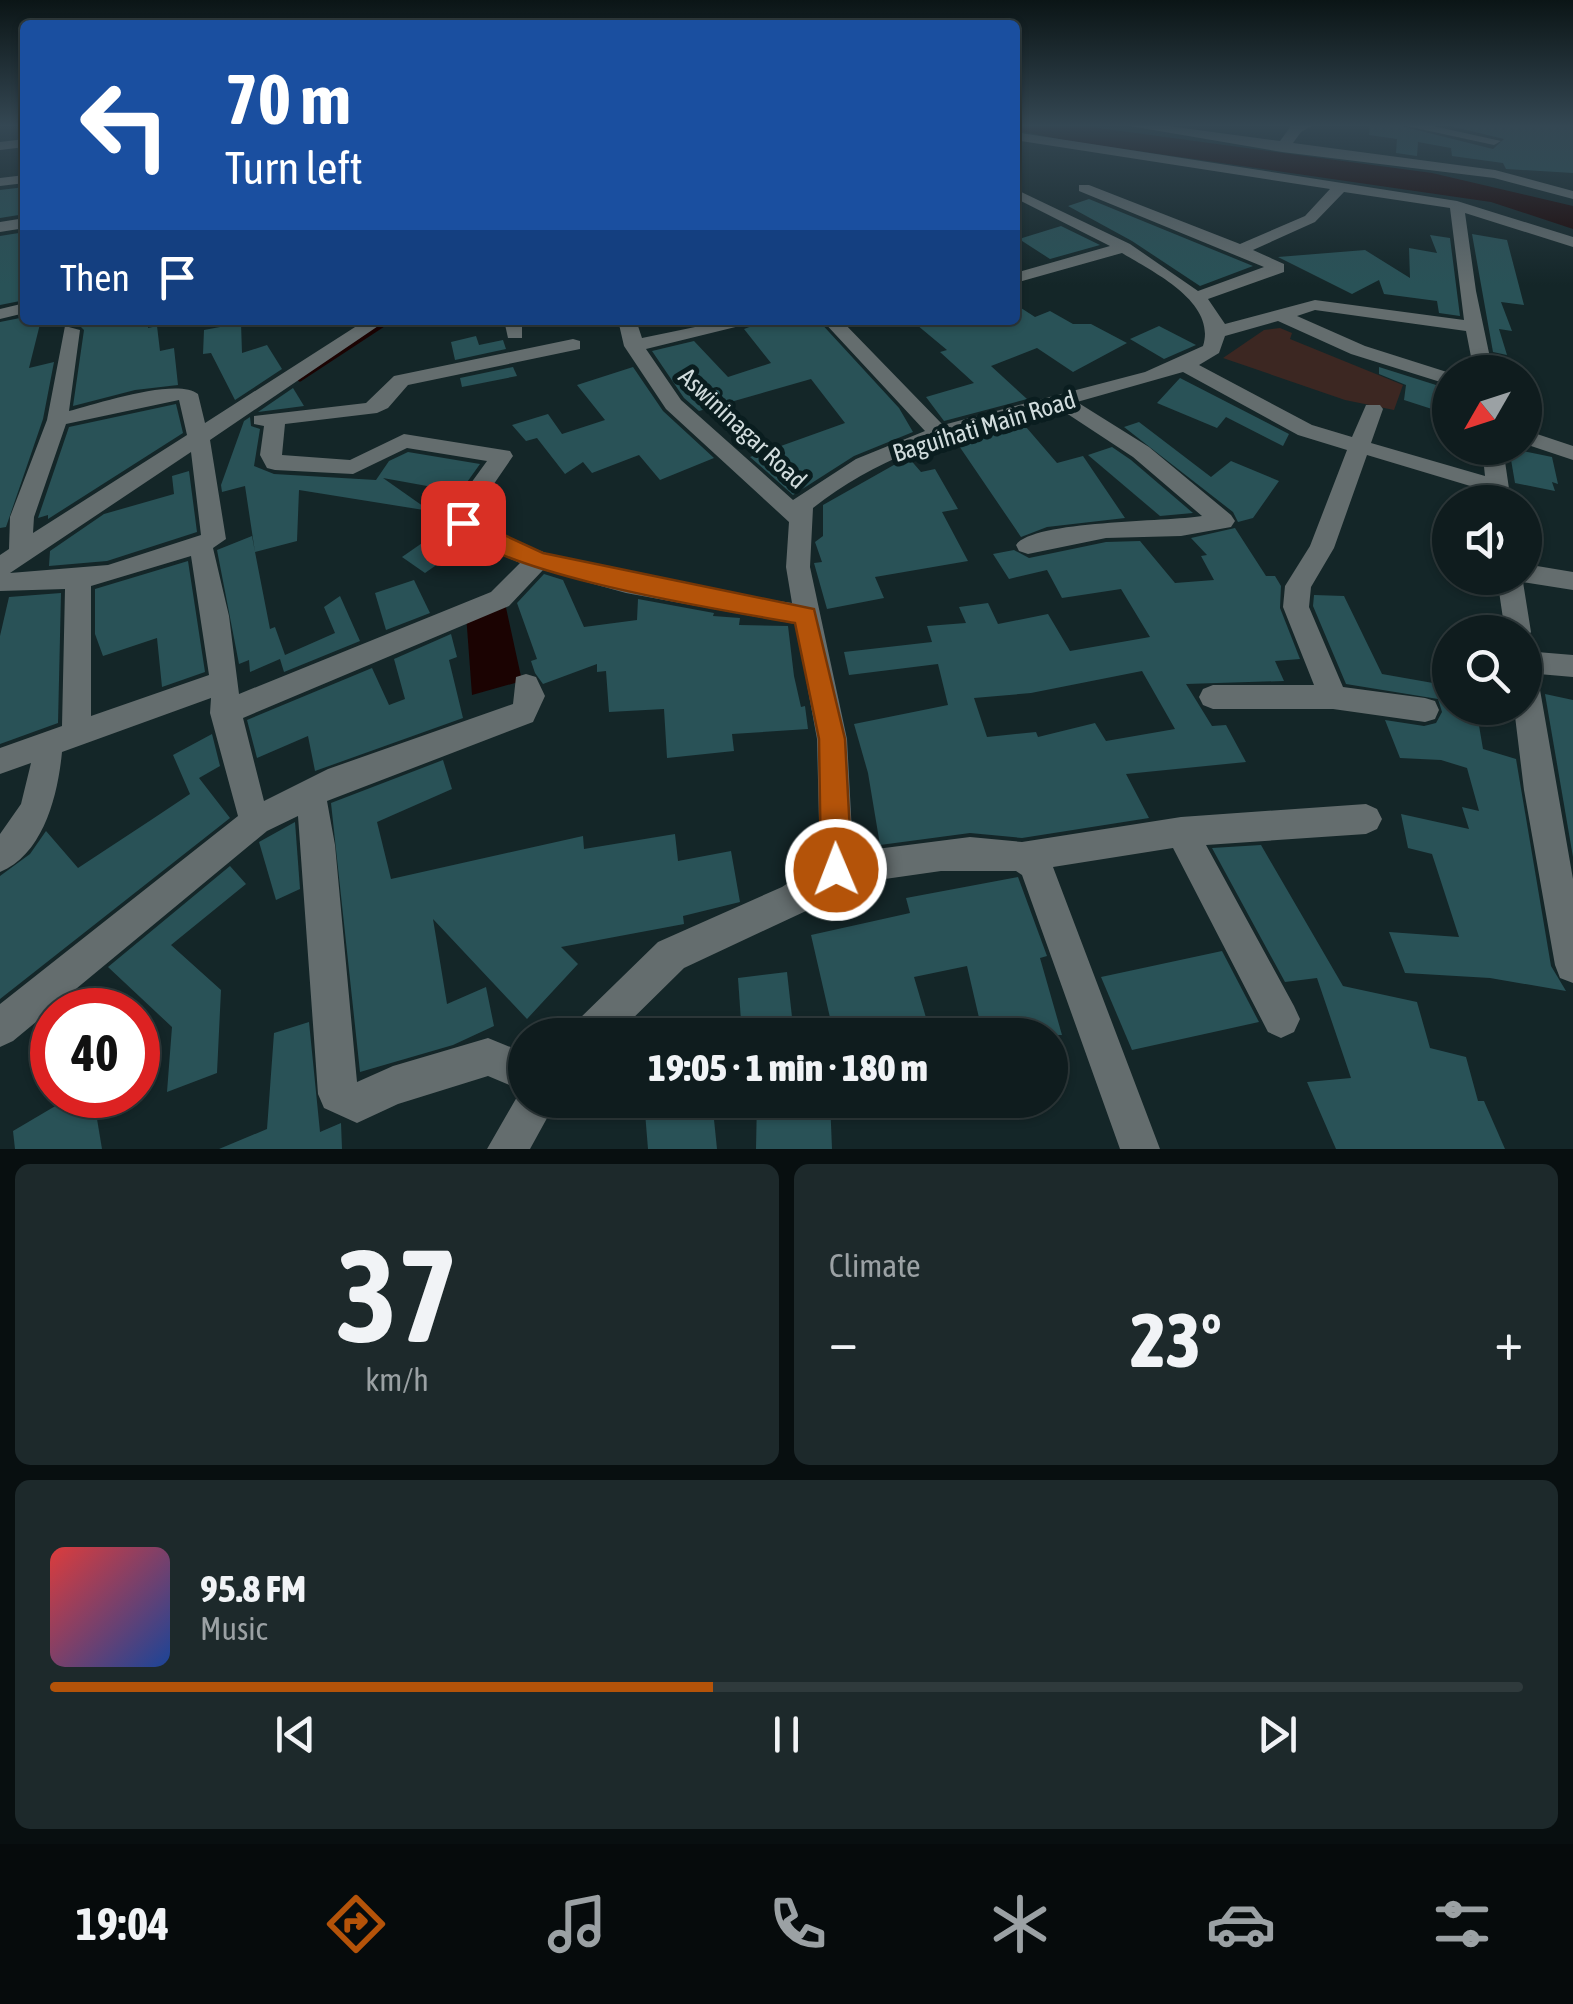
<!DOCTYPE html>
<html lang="en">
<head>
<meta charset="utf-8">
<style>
	body { margin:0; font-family:"Asap Condensed",sans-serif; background:#1d292b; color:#f1f3f6; height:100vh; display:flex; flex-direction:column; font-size:38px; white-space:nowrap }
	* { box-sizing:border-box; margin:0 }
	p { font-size:32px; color:#9ba1a4 }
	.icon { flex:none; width:55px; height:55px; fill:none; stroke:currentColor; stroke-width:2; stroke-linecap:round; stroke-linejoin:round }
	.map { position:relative; height:1149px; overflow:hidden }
	.sheet { display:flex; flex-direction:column; gap:15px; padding:15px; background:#080f10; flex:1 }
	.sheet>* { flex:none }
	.banner { position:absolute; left:20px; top:20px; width:1000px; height:305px; border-radius:10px; box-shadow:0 2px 8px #0004,0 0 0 2px #2f3a3c; background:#1a4fa0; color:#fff; overflow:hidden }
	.needle { width:65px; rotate:231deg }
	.tools { position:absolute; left:1432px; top:355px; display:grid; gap:20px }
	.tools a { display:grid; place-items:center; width:110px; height:110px; border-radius:50%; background:#0f1c1e; box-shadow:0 2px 8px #0004,0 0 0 2px #2f3a3c; font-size:50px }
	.speed { position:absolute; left:30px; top:988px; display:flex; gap:20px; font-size:50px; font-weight:700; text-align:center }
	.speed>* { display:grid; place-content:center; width:130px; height:130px; border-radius:50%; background:#0f1c1e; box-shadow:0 2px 8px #0004,0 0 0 2px #2f3a3c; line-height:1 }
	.speed .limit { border:15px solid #d22; background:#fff; color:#111 }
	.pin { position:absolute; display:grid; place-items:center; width:85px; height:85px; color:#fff; margin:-42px; border-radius:20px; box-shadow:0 5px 15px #0006 }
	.me { position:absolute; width:110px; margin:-55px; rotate:359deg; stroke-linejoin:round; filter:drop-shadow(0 0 8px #0008) }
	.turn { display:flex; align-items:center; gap:35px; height:210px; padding:0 40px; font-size:45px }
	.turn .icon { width:130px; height:130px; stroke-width:2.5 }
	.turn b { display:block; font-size:70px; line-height:85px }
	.then { display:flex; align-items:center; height:95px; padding:0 40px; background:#0003; gap:20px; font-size:38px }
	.big { font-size:75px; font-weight:800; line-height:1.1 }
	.sheet .widget { flex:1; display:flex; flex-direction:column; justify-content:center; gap:15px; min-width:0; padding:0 35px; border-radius:15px; background:#1d292b }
	.sheet .dial { align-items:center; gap:0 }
	.dial b { font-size:130px; line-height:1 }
	.song { display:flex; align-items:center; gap:30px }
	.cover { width:120px; height:120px; border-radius:15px; background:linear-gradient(135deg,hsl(0 70% 55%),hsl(220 70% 35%)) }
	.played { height:10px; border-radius:5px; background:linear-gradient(90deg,#b45309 45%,#2f3a3c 45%) }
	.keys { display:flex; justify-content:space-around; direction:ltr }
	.heat { display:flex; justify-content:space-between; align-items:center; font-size:55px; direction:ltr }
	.sheet .tiles { flex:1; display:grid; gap:15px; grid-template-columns:1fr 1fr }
	.widget:last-child { grid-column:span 2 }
	.trip { position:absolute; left:508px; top:1018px; width:560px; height:100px; border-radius:50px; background:#0f1c1e; box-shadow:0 2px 8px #0004,0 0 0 2px #2f3a3c; font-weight:800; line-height:100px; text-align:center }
	.dock { display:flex; height:160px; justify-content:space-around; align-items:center; background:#060b0c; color:#9ba1a4 }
	.dock .icon { width:70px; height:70px }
	.dock .active { color:#b45309 }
	.dock b { font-size:45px; color:#f1f3f6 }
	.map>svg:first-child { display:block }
	.green { fill:#3c2722 }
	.water { fill:#1b0302 }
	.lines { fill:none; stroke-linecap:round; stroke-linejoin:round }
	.stream { stroke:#1b0302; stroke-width:5 }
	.building { fill:#295257; fill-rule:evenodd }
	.minor { fill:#646d6e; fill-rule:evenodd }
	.route { fill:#b45309; stroke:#753606; stroke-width:2.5 }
	.labels { text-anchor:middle; stroke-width:10; stroke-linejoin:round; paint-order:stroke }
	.street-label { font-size:25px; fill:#d1dcdd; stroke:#0a1d1f }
</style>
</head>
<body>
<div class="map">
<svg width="1573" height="1149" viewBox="0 0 1573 1149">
	<rect width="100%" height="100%" fill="#142628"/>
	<!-- green -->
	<polygon class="green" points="1280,328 1292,333 1290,339 1403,385 1394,410 1345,400 1223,358 1264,330"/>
	<!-- water -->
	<g class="water">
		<polygon points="1015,124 1069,124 1432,173 1573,206 1573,229 1491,202 1069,141 1015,130"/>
		<polygon points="505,603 522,681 472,695 466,614"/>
	</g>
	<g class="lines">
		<!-- stream -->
		<polyline class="stream" points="300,379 390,320"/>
	</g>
	<!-- building -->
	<g class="building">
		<polygon points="1370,124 1393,124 1493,149 1504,139 1442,124 1573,124 1573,173 1506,169 1503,163 1452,156 1451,148 1418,142 1417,156 1396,153 1397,139 1369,135"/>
		<polygon points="25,187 25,214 0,218 0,190"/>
		<polygon points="1089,199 1253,266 1200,286 1132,241 1068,206"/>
		<polygon points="1061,226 1100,245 1050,259 1019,239"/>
		<polygon points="25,232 25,300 0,305 0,236"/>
		<polygon points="1472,234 1507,240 1524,305 1501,302 1512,331 1499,329 1507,355 1493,352"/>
		<polygon points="1430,235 1450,238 1460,316 1439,313 1437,301 1384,294 1379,280 1352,294 1278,257 1365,250 1410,278 1409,248 1437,253"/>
		<polygon points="1015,304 1035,317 1050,311 1073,324 1091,324 1127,343 1073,372 1037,348 991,366 1027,399 944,421 926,397 974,383 940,352 947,350 911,320 1015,320"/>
		<polygon points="25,317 41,320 29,368 54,362 43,419 6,527 0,528 0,322"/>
		<polygon points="74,320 111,320 112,327 148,320 148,328 157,326 160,351 174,348 178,385 135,390 73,406 84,330"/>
		<polygon points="768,320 818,320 899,408 913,432 854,456 793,495 750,457 845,423 811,379 699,411 684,398 652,351 694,341 728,377 771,363 744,329"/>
		<polygon points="241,323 242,353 267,345 282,369 235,400 211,353 203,354 204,330"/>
		<polygon points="1159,326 1196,345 1164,359 1130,339"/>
		<polygon points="476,336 479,345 503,340 506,349 455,360 451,342"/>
		<polygon points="513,367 517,376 462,387 460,378"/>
		<polygon points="633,367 663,411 714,458 660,480 639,455 592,473 583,462 565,474 537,438 526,441 512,425 548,414 562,434 605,420 577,385"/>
		<polygon points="1379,367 1436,385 1435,410 1404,400 1406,385 1379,374"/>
		<polygon points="1180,378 1289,434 1283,446 1226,417 1217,428 1157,403"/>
		<polygon points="293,388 304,406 258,412"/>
		<polygon points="176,404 183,433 48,519 48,515 38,518 69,427"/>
		<polygon points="250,417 251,426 260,429 254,466 274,474 376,480 389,461 408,452 480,464 460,492 383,478 430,511 299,490 297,541 255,552 270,629 275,627 285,655 335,633 324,607 340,596 360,641 284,672 280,659 250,672 249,660 239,664 217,550 252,536 255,552 245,486 222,492 221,485 244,421"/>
		<polygon points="1020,420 1057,463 1083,456 1125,518 1047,527 1021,537 955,440"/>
		<polygon points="1139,422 1211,477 1231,461 1279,481 1253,518 1238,522 1233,512 1124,427"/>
		<polygon points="1112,447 1131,460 1193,513 1160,516 1088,455"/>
		<polygon points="1509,448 1552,457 1558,484 1552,482 1555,491 1515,483"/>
		<polygon points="908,457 921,472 935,469 958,509 942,512 968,561 875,577 884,598 827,609 814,563 822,562 815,542 823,536 823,505"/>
		<polygon points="189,471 197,532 107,561 49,566 50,551 104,514 174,494 172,476"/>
		<polygon points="448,525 468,540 442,561 425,573 402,557"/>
		<path d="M1235,528L1266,576H1275L1281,586L1280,608L1300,659L1275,661L1284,681L1186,684L1212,726L1226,725L1246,762L1126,774L1149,818L1022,838L970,833L880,845L868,773L854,724L948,705L938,664L849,675L844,652L932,642L927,626L966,623L959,607L988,603L998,624L1048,614L1070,651L1150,637L1121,589L1062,598L1047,570L1009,579L993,554L1014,550L1029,558L1106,542L1140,541L1175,583L1214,580L1201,556L1207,555L1191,538ZM1142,671L1175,729L1106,741L1095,723L1038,737L1036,732L987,737L974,698L1031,693Z"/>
		<polygon points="188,561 205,672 162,687 157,638 103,656 95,634 95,589"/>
		<polygon points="544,574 563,580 584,627 637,620 638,599 714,613 713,616 740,618 739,625 788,626 794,676 801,707 805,706 808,729 732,734 734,751 667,758 664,709 609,712 606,671 597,672 597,664 543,684 535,673 531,661 537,659 517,603"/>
		<polygon points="414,580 430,613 386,630 375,593"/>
		<polygon points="61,593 58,723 0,744 0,636 9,597"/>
		<polygon points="1314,595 1344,596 1382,674 1450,686 1450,708 1476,708 1483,749 1516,759 1551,966 1566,991 1490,978 1405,973 1389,932 1459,937 1432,854 1408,848 1401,814 1469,829 1462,807 1479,811 1467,768 1441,760 1400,758 1385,720 1424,726 1436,723 1442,712 1438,699 1346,684 1313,606"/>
		<polygon points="451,634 457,657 449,660 463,718 315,771 308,736 257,758 247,720 372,668 389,705 405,699 394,659"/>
		<polygon points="1545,694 1573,700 1573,857"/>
		<polygon points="212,734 220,766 199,778 230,818 0,999 0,876 30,854 46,831 78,868 151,820 190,794 173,755"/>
		<polygon points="443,760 452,789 377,822 391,879 583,836 584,849 675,834 678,861 731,851 740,902 683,916 684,924 561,947 578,964 527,1019 433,919 447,1004 486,987 494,1026 453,1045 360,1072 331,803"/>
		<polygon points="295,822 300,889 276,900 259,842"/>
		<polygon points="1261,845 1343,986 1417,1002 1430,1048 1466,1057 1478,1101 1484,1101 1505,1149 1336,1149 1307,1082 1351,1078 1317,978 1285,982 1212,848"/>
		<polygon points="230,866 246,884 171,945 221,990 217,1073 167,1092 172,1027 108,967"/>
		<polygon points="1018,877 1047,956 1040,958 1062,1035 983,1035 967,966 914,977 927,1021 868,1035 834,1035 811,935 910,913 906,898"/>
		<polygon points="1222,951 1259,1022 1132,1050 1101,977"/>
		<polygon points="787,972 794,1035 742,1035 738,978"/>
		<polygon points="309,1022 320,1132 341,1123 342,1149 219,1149 267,1129 274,1033"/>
		<polygon points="74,1095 93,1095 102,1149 15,1149 13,1131"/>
		<polygon points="644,1100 712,1100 717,1149 648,1149"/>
		<polygon points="757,1100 830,1100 832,1149 756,1149"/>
	</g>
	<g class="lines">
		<!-- minor -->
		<g class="minor">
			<polygon points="1118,124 1153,124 1280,141 1291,126 1315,124 1301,132 1293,143 1495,170 1573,191 1573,199 1494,178 1282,152"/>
			<polygon points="1397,124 1424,124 1501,141 1494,145"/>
			<path d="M1015,132L1457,201L1573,237V247L1465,213L1476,291L1493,372H1474L1466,331L1315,310L1297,316L1365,346L1450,373V385L1351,354L1278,321L1225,336L1219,353L1199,365L1312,425L1352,437L1366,405H1380L1383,409L1371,443L1485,476L1482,448H1503L1511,502H1489L1487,491L1367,455L1334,548L1311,587L1309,607L1343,687L1425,698L1435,701L1439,710L1435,719L1425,722L1333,709H1213L1203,705L1199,697L1203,689L1213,685H1314L1283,607L1285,586L1310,546L1347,450L1298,435L1183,372L1077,402L1149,447L1231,515L1235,521L1231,527L1181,536L1106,538L1028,554L1019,551L1016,545C1033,520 1168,522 1202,516L1133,457L1057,407C970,429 885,451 813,508L810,567L847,739L853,852L970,837L1022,842L1181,817L1366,804L1377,809L1382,819L1377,829L1366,834L1206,845L1294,1006L1300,1019L1294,1032L1281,1038L1268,1032L1173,848L1053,867L1160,1149H1120L1022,875L1016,871H941L843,885L806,911L684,968L616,1035H570L576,1022L658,942L782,887L820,862L817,739L796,624L626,593L543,570L509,606L243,718L264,801L328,769L513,704L516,677L526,674L536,677L545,696L533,722L327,801L335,845L357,1082L393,1066L488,1038L525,1053V1100H557L530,1149H487L521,1090L488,1076L398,1104L357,1123L324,1108L318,1094L298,816L267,831L13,1041L0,1047V1004L238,816L210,713L211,698L62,752C58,794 44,854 0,872V834L21,804L31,763L0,774V748L62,726L65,589L0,591V555L9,549L10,517L47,420L65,326L80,330L69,411C96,404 177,377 198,394L205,423L366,320H387L210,440L226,539L213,548L229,616L239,694L491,592L520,563L485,548L451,523L450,512L487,461L407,448L353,474L275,470L267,468L260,455L264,426L254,424V416L366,403L394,376L573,339L580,341V349L408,385L388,408L377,413L285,424L282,455L350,460L404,434L510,451L513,456L474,513V519C568,576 686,587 792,603L786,567L789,522L666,409L624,346L618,320H636L642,338L729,320H764L646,349L681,400L793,500L856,459L925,431L822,320H841L943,425L1145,372L1203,346C1217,302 1153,272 1122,253L1015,283V273L1110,246L1015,198V189L1130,244L1198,291L1264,267L1079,191V185H1089L1240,244L1305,216L1330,189L1015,140ZM1344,192L1450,208L1464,320L1315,300L1225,324L1208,299L1284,272V264L1253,250L1315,222ZM179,400L187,435L33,533L34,517L66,424ZM191,452L201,535L108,565L10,573ZM191,556L209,675L91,716V586Z"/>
			<polygon points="25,139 25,147 0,150 0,142"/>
			<polygon points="25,175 25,183 0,186 0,178"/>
			<polygon points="25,218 25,228 0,232 0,222"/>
			<polygon points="25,303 25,313 0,319 0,309"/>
			<polygon points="504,320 522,320 522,338 508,338"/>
			<polygon points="1525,430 1573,446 1573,460 1525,444"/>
			<polygon points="1525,564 1573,572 1573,590 1523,582 1531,632 1525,640 1525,632 1505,632 1497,578 1525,578"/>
			<polygon points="1525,651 1573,655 1573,677 1527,673 1535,676 1539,684 1573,879 1573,983 1560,978 1555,965 1524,790 1514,708 1525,708"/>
		</g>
	</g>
	<!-- sky -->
	<linearGradient id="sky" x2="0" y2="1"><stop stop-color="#0b1516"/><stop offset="0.44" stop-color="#344753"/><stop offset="1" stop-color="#344753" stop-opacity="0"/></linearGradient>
	<rect width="1573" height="285" fill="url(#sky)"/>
	<!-- route -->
	<path class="route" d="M463,516L543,553L814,609L845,739L852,870L847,880L836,884L826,880L821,870L819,739L795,623C728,611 488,574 452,523Z"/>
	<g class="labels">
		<!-- street labels -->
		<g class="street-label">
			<text transform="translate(984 426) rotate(-17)" y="9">Baguihati Main Road</text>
			<text transform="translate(743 428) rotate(43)" y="9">Aswininagar Road</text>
		</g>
	</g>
</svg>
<div class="tools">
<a><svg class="needle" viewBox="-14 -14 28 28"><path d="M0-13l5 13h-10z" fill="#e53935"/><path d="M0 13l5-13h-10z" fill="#9ba1a4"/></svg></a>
<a><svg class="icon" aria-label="sound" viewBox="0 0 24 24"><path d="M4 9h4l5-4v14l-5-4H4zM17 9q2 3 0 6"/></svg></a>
<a><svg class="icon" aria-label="search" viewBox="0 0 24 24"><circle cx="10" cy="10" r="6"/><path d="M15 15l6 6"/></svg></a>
</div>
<div class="speed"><div class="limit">40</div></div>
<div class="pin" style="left:463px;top:523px;background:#d93025"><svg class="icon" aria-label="arrive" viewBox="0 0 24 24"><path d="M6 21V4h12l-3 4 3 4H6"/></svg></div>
<svg class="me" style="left:836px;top:870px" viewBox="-20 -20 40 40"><circle r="17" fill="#b45309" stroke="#fff" stroke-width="3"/><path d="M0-11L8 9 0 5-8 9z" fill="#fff"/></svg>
<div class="trip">19:05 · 1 min · 180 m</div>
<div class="banner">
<div class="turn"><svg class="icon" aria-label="left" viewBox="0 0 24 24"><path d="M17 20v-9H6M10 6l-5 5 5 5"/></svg><div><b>70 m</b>Turn left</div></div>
<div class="then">Then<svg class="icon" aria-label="arrive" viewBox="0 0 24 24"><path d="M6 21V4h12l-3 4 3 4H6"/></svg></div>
</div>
</div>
<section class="sheet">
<div class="tiles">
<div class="widget dial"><b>37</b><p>km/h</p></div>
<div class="widget"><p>Climate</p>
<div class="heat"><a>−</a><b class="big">23°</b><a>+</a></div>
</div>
<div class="widget">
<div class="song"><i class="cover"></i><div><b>95.8 FM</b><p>Music</p></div></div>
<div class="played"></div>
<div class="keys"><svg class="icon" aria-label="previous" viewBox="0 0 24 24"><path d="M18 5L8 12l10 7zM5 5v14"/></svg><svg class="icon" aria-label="pause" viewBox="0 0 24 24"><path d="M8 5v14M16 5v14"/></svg><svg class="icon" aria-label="next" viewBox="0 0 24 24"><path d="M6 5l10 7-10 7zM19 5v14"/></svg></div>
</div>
</div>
</section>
<nav class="dock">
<b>19:04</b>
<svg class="icon active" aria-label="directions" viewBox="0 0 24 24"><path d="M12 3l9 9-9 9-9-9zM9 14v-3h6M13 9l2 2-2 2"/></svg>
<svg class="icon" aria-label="music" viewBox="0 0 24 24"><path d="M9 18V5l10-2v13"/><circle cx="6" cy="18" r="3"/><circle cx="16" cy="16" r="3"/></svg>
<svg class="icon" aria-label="phone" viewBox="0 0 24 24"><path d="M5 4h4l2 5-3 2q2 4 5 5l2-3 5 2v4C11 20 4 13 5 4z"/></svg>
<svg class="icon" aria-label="climate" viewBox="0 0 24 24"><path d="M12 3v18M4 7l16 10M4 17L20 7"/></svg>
<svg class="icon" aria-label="car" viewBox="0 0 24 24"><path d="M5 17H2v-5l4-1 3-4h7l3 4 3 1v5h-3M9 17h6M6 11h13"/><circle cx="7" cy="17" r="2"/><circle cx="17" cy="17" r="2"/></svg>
<svg class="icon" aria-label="filters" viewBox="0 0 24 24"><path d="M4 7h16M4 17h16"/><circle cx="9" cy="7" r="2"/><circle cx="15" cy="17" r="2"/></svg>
</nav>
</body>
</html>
